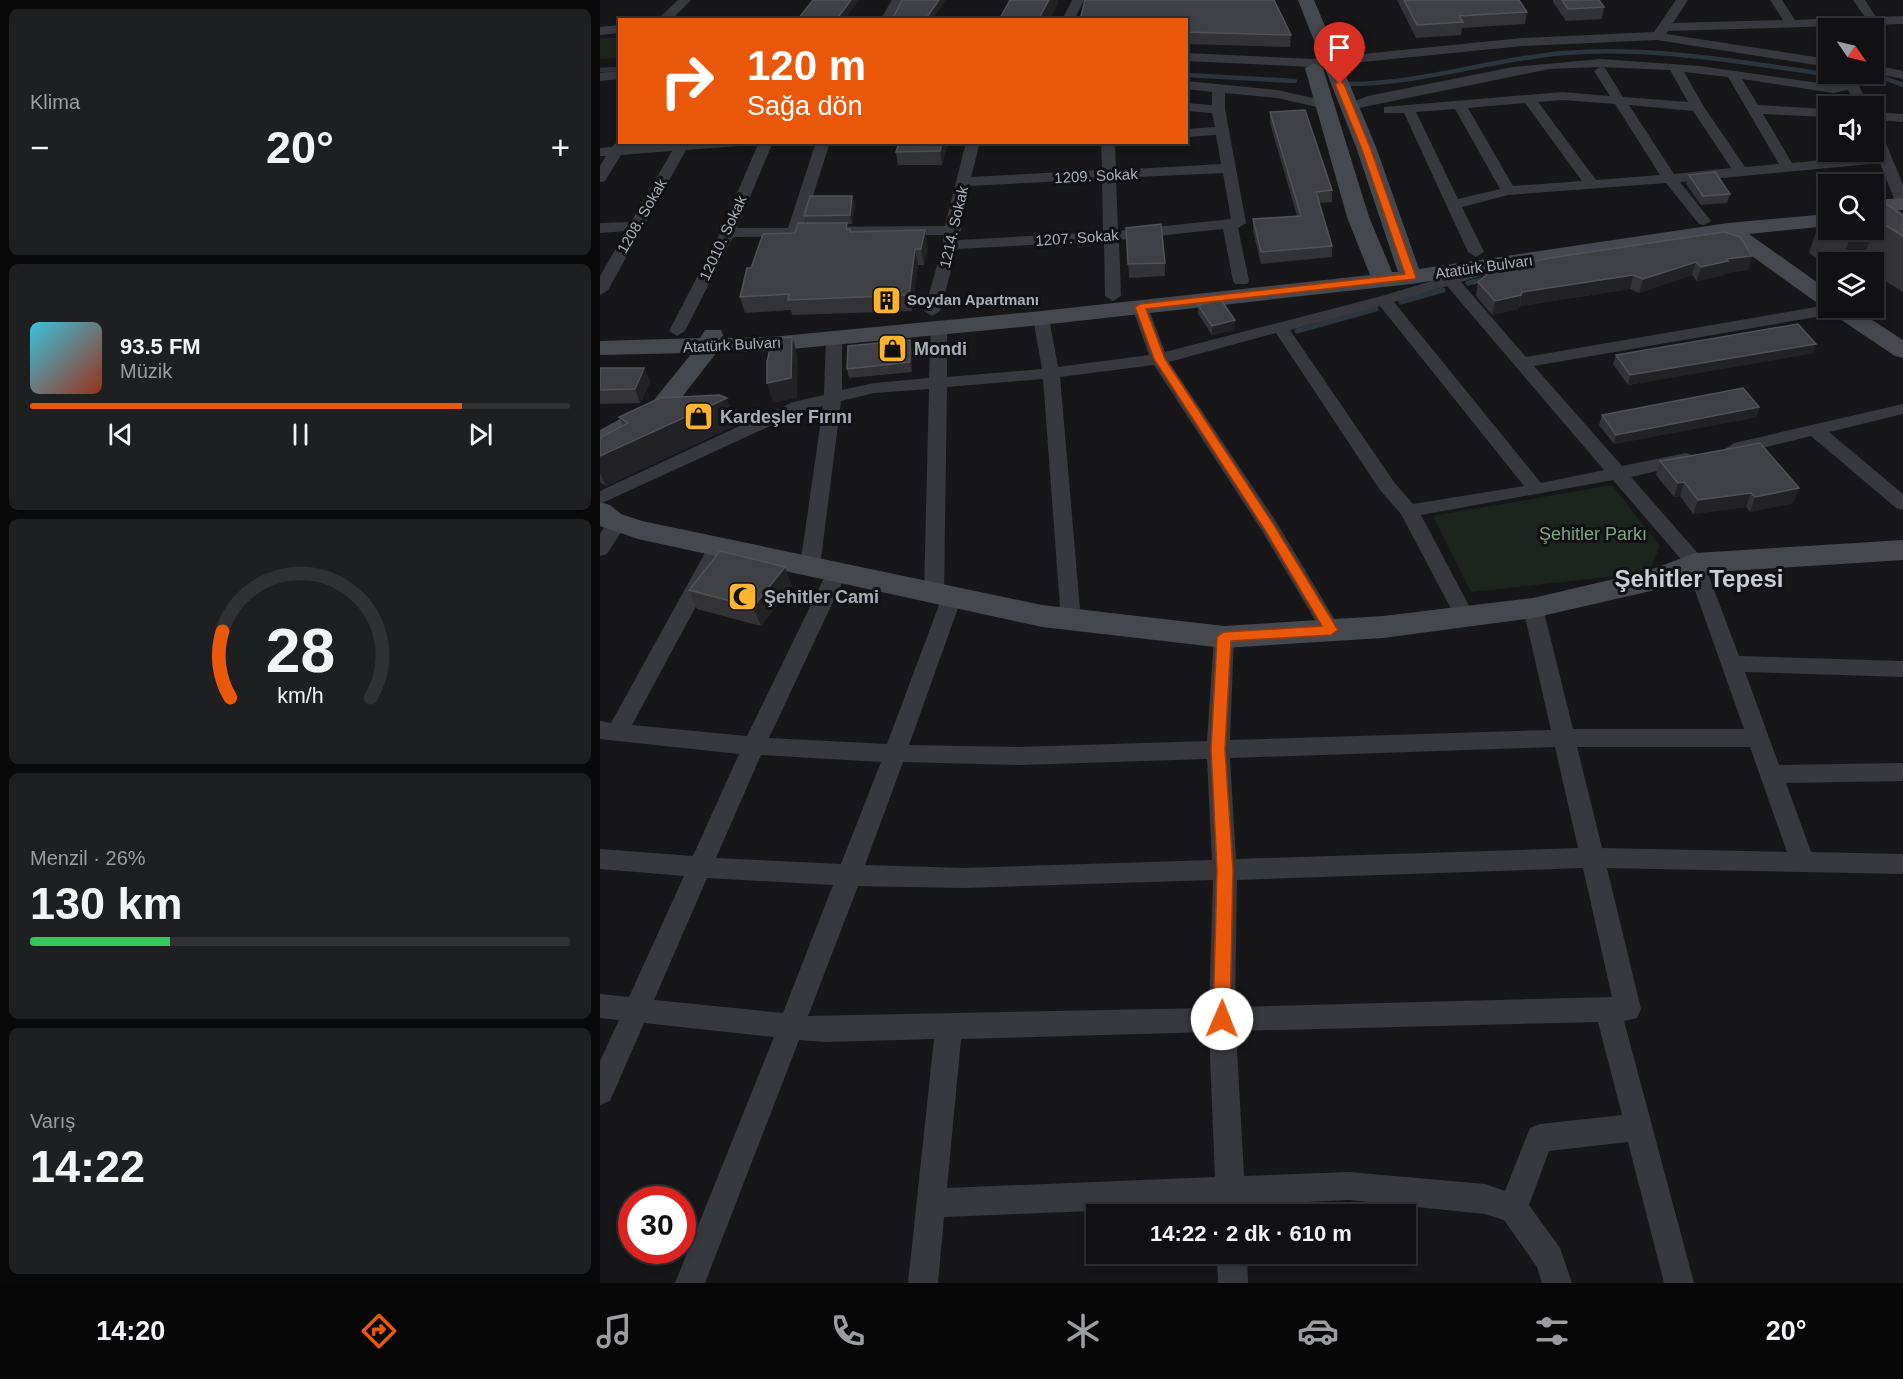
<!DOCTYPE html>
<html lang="tr">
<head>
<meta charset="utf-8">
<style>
	body { margin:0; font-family:Arial,sans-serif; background:#1e1f21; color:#f1f3f6; height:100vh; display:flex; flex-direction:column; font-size:22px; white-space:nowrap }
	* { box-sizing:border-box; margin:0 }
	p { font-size:20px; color:#9c9da0 }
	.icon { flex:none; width:33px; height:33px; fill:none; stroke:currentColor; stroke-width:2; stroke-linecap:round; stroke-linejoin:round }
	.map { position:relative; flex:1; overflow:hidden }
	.sheet { display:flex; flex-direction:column; gap:9px; padding:9px; background:#09090a; width:600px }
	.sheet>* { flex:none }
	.banner { position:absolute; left:18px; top:18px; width:570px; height:126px; border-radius:0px; box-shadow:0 3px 9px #0003,0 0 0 2px #303133; background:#ea580c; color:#fff; overflow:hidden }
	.needle { width:39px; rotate:124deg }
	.buttons { position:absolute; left:1218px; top:18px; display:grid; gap:12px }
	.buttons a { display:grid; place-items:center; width:66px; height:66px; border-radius:0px; background:#111113; box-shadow:0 3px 9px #0003,0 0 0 2px #303133; font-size:30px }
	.speed { position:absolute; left:18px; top:1186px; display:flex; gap:12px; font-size:30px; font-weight:700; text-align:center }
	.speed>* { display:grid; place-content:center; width:78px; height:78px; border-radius:50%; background:#111113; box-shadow:0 3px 9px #0003,0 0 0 2px #303133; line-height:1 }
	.speed .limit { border:9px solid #d22; background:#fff; color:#111 }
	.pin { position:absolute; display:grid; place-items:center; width:51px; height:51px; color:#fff; margin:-62px -26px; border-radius:50% 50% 50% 0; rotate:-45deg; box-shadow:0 0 6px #0007 }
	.pin .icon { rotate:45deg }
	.me { position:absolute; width:66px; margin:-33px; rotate:1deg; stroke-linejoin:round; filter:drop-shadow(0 0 4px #0008) }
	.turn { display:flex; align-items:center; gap:21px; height:126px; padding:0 30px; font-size:27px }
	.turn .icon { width:78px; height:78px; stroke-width:2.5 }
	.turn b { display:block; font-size:42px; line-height:51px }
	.big { font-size:45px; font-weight:700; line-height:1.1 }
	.sheet .card { flex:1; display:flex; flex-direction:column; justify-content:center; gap:9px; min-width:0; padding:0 21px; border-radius:9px; background:#1e1f21 }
	.sheet .dial { align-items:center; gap:0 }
	.dial svg { height:156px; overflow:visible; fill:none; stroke:#303133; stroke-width:7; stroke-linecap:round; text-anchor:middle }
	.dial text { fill:#f1f3f6; stroke:none }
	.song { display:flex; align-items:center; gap:18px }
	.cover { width:72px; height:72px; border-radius:9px; background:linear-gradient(135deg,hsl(190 70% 55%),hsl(10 70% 35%)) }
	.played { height:6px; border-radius:3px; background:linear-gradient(90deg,#ea580c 80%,#303133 80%) }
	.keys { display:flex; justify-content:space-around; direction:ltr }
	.heat { display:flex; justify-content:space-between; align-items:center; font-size:33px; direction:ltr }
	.charge { height:9px; border-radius:4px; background:linear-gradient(90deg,#34c759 26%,#303133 0) }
	.trip { position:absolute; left:486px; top:1204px; width:330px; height:60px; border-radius:0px; background:#111113; box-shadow:0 3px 9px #0003,0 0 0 2px #303133; font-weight:700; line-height:60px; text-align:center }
	.dock { display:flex; height:96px; justify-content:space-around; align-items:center; background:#070708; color:#9c9da0 }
	.dock .icon { width:42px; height:42px }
	.dock .selected { color:#ea580c }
	.dock b { font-size:27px; color:#f1f3f6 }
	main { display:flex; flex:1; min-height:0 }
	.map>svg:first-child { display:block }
	.green { fill:#1c241e }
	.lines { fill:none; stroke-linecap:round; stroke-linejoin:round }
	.stream-far1 { stroke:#2c363e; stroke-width:4.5 }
	.stream { stroke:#2c363e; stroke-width:5 }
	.street { fill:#38393e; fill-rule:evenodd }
	.secondary { fill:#45484e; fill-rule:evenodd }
	.wall { fill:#333337 }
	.shaded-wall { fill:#222225 }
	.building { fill:#3f4045; stroke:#505257; stroke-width:1.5 }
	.route { fill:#ea580c; stroke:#983908; stroke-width:1.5 }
	.labels { text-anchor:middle; stroke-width:6; stroke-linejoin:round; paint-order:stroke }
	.far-street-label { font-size:15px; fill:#a8aeb9; stroke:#121214 }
	.far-poi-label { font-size:15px; font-weight:bold; fill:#a8aeb9; stroke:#121214; text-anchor:start }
	.poi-label { font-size:18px; font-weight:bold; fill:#a8aeb9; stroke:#121214; text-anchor:start }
	.park-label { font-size:18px; fill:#7ea580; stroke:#121214 }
	.district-label { font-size:24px; font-weight:bold; fill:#c9cdd5; stroke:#121214 }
</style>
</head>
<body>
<main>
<section class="sheet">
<div class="card"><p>Klima</p>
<div class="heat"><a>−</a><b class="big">20°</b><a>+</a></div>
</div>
<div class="card">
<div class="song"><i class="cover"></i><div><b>93.5 FM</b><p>Müzik</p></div></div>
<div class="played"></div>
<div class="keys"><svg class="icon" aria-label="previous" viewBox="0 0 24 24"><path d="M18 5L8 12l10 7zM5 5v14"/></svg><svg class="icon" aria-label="pause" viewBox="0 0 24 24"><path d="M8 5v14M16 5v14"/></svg><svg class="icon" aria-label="next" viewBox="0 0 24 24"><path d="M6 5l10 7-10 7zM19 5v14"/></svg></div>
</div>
<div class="card dial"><svg viewBox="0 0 100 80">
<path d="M14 69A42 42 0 1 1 86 69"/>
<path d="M14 69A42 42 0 0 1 10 35" stroke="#ea580c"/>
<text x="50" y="56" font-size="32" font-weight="700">28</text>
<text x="50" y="72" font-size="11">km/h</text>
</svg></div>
<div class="card"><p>Menzil · 26%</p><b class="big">130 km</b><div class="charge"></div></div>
<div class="card"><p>Varış</p><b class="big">14:22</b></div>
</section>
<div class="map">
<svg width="1303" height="1283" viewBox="0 0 1303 1283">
	<rect width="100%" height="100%" fill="#171719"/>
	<!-- green -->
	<g class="green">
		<polygon points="19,37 19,58 0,59 0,38"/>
		<polygon points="1012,485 1060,546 1051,567 1034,574 871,592 833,516"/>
	</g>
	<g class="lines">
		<!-- stream-far1 -->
		<g class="stream-far1">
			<polyline points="0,70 20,69"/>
			<polyline points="586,75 695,81"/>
			<polyline points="1284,78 1303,85"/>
			<path d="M748,84C822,84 891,59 964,53C1049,46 1134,61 1218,73"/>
		</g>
		<!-- stream -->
		<g class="stream">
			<polyline points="868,283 890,278"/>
			<polyline points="801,302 843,290"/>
			<polyline points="697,331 776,309"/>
		</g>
		<!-- street -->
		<g class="street">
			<polygon points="78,0 91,0 71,20 57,20"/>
			<polygon points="292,0 304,0 292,20 280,20"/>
			<polygon points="472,0 484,0 474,20 462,20"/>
			<polygon points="1076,0 1088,0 1073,23 1183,20 1170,0 1182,0 1195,20 1265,17 1253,0 1265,0 1276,17 1303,16 1303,24 1068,31 1066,34 1228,59 1228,67 1057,40 922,46 712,67 586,61 586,53 712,59 922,38 1054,32"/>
			<polygon points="20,25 20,33 0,35 0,27"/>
			<path d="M1000,59L1100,66L1233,85L1245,83L1241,74H1253L1269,106H1257L1248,90L1233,93L1142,79L1158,105L1228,109V117L1163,114L1192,163L1277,155L1274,146V125L1279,126L1303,185V208L1296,204L1280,163L1080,182L1111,221L1104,225L1099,224L1066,183L908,195L862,207L884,252L876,257L868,252L804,113H784V107L963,92L1010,96L994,71L1000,67L1005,68L1023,97L1088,102L1070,70L1000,67L949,69L749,110L742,106L768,96L913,67ZM1084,72L1128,77L1179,164L1145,167L1104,107ZM963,100L1015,104L1060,175L996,180L938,102ZM925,103L982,181L913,186L868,108ZM1029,105L1093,111L1131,168L1074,174ZM855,109L900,189L858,199L816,112Z"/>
			<polygon points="1274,65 1303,71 1303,79 1274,73"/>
			<polygon points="20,71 20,79 0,81 0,73"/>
			<path d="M586,81L677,90L731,102L733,105L726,109L677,98L625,93V109L646,223L638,228L649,281L647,284H635L633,281L623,229L519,240L521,296L513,301L505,296L504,241L357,249L340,311L332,316L324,311L343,245V235L133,237L85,331L77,336L69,331L120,233L159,142H173L137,228H188L216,142H230L203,227L345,226L366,142H380L371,177L502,170L501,142H515L516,170L621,164L616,135L586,137V129L615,127L612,113L586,111V103L612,105V92L586,89ZM623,173L631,219L518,231L516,178ZM502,179L503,232L359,240L369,186Z"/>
			<polygon points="1274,112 1303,114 1303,122 1274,120"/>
			<polygon points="20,139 20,142 28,142 26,146 147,142 140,146 86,150 8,290 0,295 0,276 26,231 0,233 0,223 31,222 72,151 21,155 5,181 0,182 0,166 6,156 0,156 0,148 12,147"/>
			<path d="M899,261L905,263L907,266L905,269L861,282L926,357L1228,305V308H1247L1239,313L934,366L1022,466L1086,453L1092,455L1095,459L1092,463L1031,477L1102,558L1139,656L1303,661V677L1145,672L1179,765L1303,763V781L1186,783L1211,852L1303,854V874L1007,868L1041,1009L1037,1018L1024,1021L1094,1283H1064L1028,1142L949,1151L929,1205L960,1248L972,1283H942L937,1267L904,1220L885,1214L749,1200L645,1205L646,1215H616V1206L344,1217L338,1283H308L334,1039L225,1042L199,1040L105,1283H75L174,1037L44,1023L10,1101L0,1105V1061L19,1020L0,1018V994L29,997L84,876L0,869V849L93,856L139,754L0,739V721L11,723L111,542H125L128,547L32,725L147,736L227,572L230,567H244L247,572L169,738L287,744L342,597L345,592L352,590L359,592L362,597L309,745L419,747L607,741L614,637L617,632L624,629L631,632L634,637L630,740L951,730L923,608L926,603L933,601L940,603L943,608L973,729H1144L1086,565L1013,480L821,515L875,617L872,622L865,624L858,622L801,514L780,490L676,333L569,362L677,523L738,625L741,630L738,635L731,638L724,635L662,531L554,365L460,377L481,620L478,625L471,627L464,625L461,620L443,379L347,387L344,593L341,598L334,600L327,598L324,593L329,389L274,393L241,401L220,566L217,571H203L200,566L223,406L205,410L0,504V491L144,424L128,418L99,413L96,409L99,405L132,408L159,418L193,402L224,395L226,337L228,333L234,332L242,337V390L274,383L329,378L331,328L339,323L347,328V377L442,369L433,318L441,313L449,318L458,367L549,355L532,307L540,302L548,307L565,352L778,297ZM847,286L1004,470L941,483L794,302ZM780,306L924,486L813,504L794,482L690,330ZM955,747L978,848L636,859L630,758ZM977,747H1150L1187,852L1002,848ZM161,755L281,762L241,864L116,858ZM607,759L612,860L363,868L265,865L303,762L419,765ZM983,868L1012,997L635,1007L637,880ZM107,878L233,885L183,1013L54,1000ZM613,880L609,1008L208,1016L258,886L363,888ZM998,1022L1022,1115L940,1124L930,1128L905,1191L885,1184L749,1172L644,1176L636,1031ZM609,1032L615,1177L347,1188L361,1039Z"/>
			<polygon points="1303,404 1303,414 1229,432 1303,494 1303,510 1296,508 1211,436 1134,455 1125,449 1134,443"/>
			<polygon points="17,517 24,518 27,523 7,554 0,556 0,534 10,518"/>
			<polygon points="617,1254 647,1254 648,1283 618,1283"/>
		</g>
		<!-- secondary -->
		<g class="secondary">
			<polygon points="698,0 714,0 776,147 819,269 1128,223 1228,214 1228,226 1149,234 1228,290 1228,308 1254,308 1303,340 1303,358 1295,356 1231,313 1228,307 1220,305 1124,236 811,284 441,325 171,351 117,352 72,410 9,447 0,449 0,430 54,400 92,353 0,355 0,341 100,338 105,330 121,330 124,338 171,337 441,311 770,275 747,217 705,68 714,63 723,68 769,217 792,272 798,272 756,147"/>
			<polygon points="1303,198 1303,210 1274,212 1274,200"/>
			<polygon points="0,502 10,505 21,514 42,521 442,605 624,626 783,616 933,598 1048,571 1095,553 1303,540 1303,560 1099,573 1055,590 933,618 783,638 624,648 442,627 38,539 0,526"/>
		</g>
	</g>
	<!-- wall -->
	<g class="wall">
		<polygon points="797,0 919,0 927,12 925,24 862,28 861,35 816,38"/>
		<polygon points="953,0 999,0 1004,7 1002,19 966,21 953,2"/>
		<polygon points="586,20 691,35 690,47 586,44"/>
		<polygon points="670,112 732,190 732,202 719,203 732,246 732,257 661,264 653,231 653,219 697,216 670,123"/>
		<polygon points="299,142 348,142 342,165 298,165 296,152"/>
		<polygon points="1089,175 1130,194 1127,203 1101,205 1086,184"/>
		<polygon points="252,196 255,205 252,224 247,224 248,229 251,232 328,246 324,265 318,265 312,311 192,315 191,310 145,313 140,297 151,268 195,233 206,223 204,216"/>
		<polygon points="1274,196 1303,215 1303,292 1274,274 1274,262 1228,262 1228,267 1209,253 1224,208 1228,207 1228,230 1274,230"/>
		<polygon points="526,228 565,263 565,276 529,278"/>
		<polygon points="1152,256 1148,270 1125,273 1124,275 1097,281 1092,275 1039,293 1030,289 920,306 919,309 892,315 876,296 878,282"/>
		<polygon points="598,305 635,330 612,335 598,314"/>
		<polygon points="312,349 312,372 249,378 247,369"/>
		<polygon points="1213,353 1028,385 1013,364 1016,355"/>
		<polygon points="0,368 44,368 50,382 40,403 0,404"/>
		<polygon points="1159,407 1156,417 1014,444 999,425 1002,415"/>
		<polygon points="19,417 136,425 6,486 0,482 0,438 23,426"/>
		<polygon points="1060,461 1199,488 1193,503 1150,512 1146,507 1093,514 1080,496 1074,497 1056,475"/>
		<polygon points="192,586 161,626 97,609 89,590"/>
	</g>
	<!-- shaded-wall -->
	<g class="shaded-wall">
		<polygon points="251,0 259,0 244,20 236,20"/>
		<polygon points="339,0 346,0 332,20 325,20"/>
		<polygon points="449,0 458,0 458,4 450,20 438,20"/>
		<polygon points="342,142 348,142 342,165 340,151"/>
		<polygon points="252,196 255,205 252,224 250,215"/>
		<polygon points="1277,220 1262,262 1241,262 1253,230 1274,230 1274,222"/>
		<polygon points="325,230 328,246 324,265 321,249"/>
		<polygon points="315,249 318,265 312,311 309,295"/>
		<polygon points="1152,256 1148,270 1125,273 1124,275 1097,281 1101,267 1126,259"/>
		<polygon points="1096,262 1092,275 1039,293 1043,279"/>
		<polygon points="1033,275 1030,289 920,306 922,292"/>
		<polygon points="921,295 919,309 892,315 895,301"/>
		<polygon points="635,320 635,330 612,335 612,326"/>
		<polygon points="192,337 198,357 197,398 173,403 167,383"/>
		<polygon points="310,340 312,349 312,372 310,362"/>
		<polygon points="1216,344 1213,353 1028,385 1030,375"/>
		<polygon points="44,368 50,382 40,403 35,389"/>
		<polygon points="127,398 136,425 6,486 0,473 0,456"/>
		<polygon points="1159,407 1156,417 1014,444 1016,435"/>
		<polygon points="1084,482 1080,496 1074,497 1078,483"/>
		<polygon points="1199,488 1193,503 1150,512 1155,497"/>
		<polygon points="1151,493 1146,507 1093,514 1098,500"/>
		<polygon points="185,567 192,586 161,626 153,607"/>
	</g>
	<!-- building -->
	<g class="building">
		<polygon points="213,0 251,0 236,20 198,19"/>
		<polygon points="302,0 339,0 325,20 293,18"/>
		<polygon points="410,0 449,0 438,20 399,20"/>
		<polygon points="485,0 674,0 691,35 586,32 586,20 480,20"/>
		<polygon points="804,0 919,0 927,12 859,16 863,22 817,25"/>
		<polygon points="962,0 999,0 1004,7 968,9"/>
		<polygon points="705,110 732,190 716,192 732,246 661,252 653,219 701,216 670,112"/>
		<polygon points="299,142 342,142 340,151 296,152"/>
		<polygon points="1115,172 1130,194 1103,196 1089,175"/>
		<polygon points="210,196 252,196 250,215 204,216"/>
		<polygon points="1274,196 1303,215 1303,236 1277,220 1274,222"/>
		<polygon points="198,223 247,223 246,229 250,229 250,232 325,230 321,249 315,249 309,295 188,300 189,294 140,297 147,268 151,268 163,234 195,233"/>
		<polygon points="561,224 565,263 528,264 526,228"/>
		<polygon points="1124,232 1140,237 1152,256 1126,259 1128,261 1101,267 1096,262 1043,279 1033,275 922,292 921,295 895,301 878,282 891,271 950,258"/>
		<polygon points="621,300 635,320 612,326 598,305"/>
		<polygon points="1198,324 1216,344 1030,375 1016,355"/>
		<polygon points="192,337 191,378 167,383 167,362 172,339"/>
		<polygon points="310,340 310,362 247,369 248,346"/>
		<polygon points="0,368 44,368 35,389 0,390"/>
		<polygon points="1143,388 1159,407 1016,435 1002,415"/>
		<polygon points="119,395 127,398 0,456 0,438 28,423 19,417 60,398"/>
		<polygon points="1160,443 1199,488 1155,497 1151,493 1098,500 1084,482 1078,483 1060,461 1107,453"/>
		<polygon points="120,551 185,567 153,607 89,590"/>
	</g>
	<!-- route -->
	<polygon class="route" points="740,81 744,84 770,147 816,277 815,279 546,309 565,359 674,525 738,630 731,635 631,641 625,749 633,870 630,1019 628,1024 622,1027 616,1024 613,1019 617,870 611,749 617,637 624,632 722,626 665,530 554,359 535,307 540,304 805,274 761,147 735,84"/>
	<!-- icons -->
	<defs>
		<symbol id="building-square" viewBox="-11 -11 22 22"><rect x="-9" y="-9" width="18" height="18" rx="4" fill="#fbb42d" stroke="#121214"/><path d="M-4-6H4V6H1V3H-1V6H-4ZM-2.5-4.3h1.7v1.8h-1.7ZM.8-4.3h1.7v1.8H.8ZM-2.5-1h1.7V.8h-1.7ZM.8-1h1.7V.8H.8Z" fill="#111"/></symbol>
		<symbol id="shop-square" viewBox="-11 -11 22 22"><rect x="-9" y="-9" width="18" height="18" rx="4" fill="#fbb42d" stroke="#121214"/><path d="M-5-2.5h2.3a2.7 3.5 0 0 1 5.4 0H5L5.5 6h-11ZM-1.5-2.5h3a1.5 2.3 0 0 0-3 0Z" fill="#111"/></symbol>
		<symbol id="mosque-square" viewBox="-11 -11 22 22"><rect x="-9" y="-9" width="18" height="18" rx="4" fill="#fbb42d" stroke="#121214"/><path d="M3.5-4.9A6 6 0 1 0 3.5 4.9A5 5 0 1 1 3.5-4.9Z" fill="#111"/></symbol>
	</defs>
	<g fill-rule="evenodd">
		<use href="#building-square" x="270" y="284" width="33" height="33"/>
		<use href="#shop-square" x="276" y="332" width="33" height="33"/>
		<use href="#shop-square" x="82" y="400" width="33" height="33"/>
		<use href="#mosque-square" x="126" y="580" width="33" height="33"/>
	</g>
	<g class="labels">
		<!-- far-street labels -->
		<g class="far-street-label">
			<text transform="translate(496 176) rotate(-3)" y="5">1209. Sokak</text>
			<text transform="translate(42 216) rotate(-60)" y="5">1208. Sokak</text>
			<text transform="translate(354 227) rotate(-77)" y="5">1214. Sokak</text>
			<text transform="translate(123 238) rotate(-65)" y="5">12010. Sokak</text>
			<text transform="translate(477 238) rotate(-4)" y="5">1207. Sokak</text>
			<text transform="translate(884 267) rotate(-8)" y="5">Atatürk Bulvarı</text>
			<text transform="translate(132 345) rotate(-3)" y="5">Atatürk Bulvarı</text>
		</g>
		<!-- far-poi labels -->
		<g class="far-poi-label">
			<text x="307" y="305">Soydan Apartmanı</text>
		</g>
		<!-- poi labels -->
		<g class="poi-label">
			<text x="314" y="355">Mondi</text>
			<text x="120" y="423">Kardeşler Fırını</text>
			<text x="164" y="603">Şehitler Cami</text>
		</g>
		<!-- park labels -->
		<g class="park-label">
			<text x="993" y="540">Şehitler Parkı</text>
		</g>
		<!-- district labels -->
		<g class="district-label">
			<text x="1099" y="587">Şehitler Tepesi</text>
		</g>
	</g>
</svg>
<div class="buttons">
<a><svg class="needle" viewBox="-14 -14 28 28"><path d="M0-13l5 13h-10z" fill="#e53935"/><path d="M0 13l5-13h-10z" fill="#9c9da0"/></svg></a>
<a><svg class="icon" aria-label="sound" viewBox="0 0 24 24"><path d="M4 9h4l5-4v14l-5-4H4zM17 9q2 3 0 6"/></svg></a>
<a><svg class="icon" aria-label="search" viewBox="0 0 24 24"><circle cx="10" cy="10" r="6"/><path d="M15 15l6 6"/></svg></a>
<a><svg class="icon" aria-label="layers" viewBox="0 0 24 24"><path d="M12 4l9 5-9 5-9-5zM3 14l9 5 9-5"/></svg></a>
</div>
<div class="speed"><div class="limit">30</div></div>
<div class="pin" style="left:740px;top:84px;background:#d93025"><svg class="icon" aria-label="arrive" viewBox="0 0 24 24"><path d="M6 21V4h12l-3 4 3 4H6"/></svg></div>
<svg class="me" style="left:622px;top:1019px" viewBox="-20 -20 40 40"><circle r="19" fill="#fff"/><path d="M0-13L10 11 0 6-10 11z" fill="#ea580c"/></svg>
<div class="trip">14:22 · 2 dk · 610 m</div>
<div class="banner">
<div class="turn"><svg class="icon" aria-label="right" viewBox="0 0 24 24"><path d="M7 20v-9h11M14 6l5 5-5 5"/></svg><div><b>120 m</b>Sağa dön</div></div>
</div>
</div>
</main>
<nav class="dock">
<b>14:20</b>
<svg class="icon selected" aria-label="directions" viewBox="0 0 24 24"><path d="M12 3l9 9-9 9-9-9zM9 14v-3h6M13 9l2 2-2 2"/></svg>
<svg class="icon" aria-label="music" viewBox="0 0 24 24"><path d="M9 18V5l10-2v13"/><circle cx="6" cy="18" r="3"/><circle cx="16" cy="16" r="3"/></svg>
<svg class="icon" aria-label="phone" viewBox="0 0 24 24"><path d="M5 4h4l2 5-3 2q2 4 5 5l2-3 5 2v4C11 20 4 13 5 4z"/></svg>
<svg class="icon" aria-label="climate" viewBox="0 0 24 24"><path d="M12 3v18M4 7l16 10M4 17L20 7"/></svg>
<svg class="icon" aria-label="car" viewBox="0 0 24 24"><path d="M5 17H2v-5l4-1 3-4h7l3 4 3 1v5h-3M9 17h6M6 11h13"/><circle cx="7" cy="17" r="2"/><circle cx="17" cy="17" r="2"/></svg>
<svg class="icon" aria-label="filters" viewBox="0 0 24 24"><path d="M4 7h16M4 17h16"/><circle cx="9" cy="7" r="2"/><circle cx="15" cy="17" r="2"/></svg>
<b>20°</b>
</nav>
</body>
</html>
